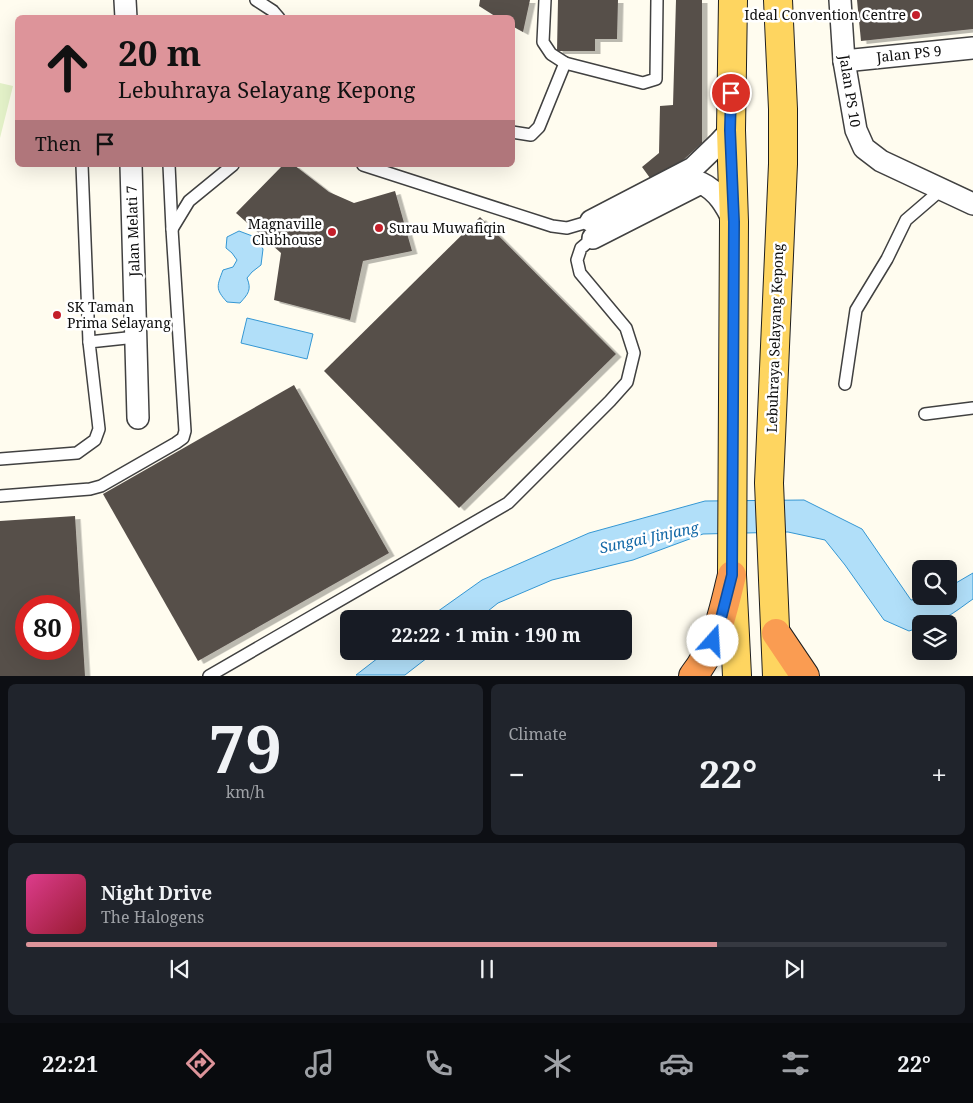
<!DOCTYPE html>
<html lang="en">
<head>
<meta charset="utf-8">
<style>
	body { margin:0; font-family:"Noto Serif",serif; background:#20242c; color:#f1f3f6; height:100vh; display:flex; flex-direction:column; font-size:19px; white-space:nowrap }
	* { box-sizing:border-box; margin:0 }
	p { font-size:16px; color:#9ea1a6 }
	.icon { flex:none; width:28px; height:28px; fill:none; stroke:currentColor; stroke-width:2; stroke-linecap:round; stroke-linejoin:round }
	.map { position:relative; height:676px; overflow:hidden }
	.side { display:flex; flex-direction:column; gap:8px; padding:8px; background:#0d0f14; flex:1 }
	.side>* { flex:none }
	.hud { position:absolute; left:15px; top:15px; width:500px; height:152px; border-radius:8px; box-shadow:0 5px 20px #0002; background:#dd949a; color:#111; overflow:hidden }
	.buttons { position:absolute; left:912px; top:560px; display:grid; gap:10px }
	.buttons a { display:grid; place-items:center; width:45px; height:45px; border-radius:8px; background:#171b24; box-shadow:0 5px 20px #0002; font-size:25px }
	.speed { position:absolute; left:15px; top:595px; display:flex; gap:10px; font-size:25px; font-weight:700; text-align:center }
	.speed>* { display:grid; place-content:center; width:65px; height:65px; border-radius:50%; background:#171b24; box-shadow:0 5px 20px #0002; line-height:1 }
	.speed .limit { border:8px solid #d22; background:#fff; color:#111 }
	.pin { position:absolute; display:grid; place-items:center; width:42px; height:42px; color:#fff; margin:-21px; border:2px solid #fff; border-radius:50%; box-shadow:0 1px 5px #0007 }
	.me { position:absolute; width:55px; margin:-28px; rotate:19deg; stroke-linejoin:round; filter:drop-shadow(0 0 4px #0008) }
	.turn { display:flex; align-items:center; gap:18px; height:105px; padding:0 20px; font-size:22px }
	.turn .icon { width:65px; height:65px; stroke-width:2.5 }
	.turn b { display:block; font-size:35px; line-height:42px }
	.then { display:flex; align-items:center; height:48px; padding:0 20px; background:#0003; gap:10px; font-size:19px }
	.big { font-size:38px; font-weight:700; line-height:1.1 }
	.side .card { flex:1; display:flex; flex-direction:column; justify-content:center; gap:8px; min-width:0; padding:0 18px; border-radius:8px; background:#20242c }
	.side .dial { align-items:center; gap:0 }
	.dial b { font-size:65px; line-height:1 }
	.song { display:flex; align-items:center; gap:15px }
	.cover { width:60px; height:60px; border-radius:8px; background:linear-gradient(135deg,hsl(330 70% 55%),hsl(350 70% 35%)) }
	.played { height:5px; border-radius:2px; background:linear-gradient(90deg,#dd949a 75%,#363941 75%) }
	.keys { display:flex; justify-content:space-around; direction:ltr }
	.heat { display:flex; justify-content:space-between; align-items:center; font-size:28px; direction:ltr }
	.side .tiles { flex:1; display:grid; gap:8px; grid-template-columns:1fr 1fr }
	.card:last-child { grid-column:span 2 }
	.trip { position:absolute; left:340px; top:610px; width:292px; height:50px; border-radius:8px; background:#171b24; box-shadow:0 5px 20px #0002; font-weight:700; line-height:50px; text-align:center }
	.menu { display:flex; height:80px; justify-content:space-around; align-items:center; background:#090b0e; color:#9ea1a6 }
	.menu .icon { width:35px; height:35px }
	.menu .current { color:#dd949a }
	.menu b { font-size:22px; color:#f1f3f6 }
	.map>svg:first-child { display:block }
	.pitch { fill:#e4f2c9 }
	.water { fill:#b1dff9; stroke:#3597d3 }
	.building { fill:#574f4a; fill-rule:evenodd; filter:url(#shadow) }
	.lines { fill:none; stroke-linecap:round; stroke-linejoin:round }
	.lane-casing { stroke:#414141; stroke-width:14 }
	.street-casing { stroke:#414141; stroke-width:24 }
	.primary-casing { stroke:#1f1f1f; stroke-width:30 }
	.highway-casing { stroke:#1f1f1f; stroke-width:30 }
	.lane { stroke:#fff; stroke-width:11 }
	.street { stroke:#fff; stroke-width:21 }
	.primary { stroke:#fed560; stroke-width:28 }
	.highway { stroke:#fa9c52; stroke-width:28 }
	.route-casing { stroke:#114b97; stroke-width:12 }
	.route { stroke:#1a73e8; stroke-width:9 }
	.poi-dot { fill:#c41f2a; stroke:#fff; stroke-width:2 }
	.labels { text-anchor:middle; stroke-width:5; stroke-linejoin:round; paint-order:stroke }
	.poi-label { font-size:14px; fill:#0e0e0e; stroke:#fff; text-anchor:end }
	.street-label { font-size:14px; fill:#0e0e0e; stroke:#fff }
	.water-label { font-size:15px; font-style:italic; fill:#1167a6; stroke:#fff }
</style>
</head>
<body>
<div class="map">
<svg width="973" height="676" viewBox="0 0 973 676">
	<defs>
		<filter id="shadow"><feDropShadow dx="5.5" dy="3" stdDeviation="0" flood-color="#0004"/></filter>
	</defs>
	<rect width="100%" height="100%" fill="#fffcef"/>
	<!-- pitch -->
	<polygon class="pitch" points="0,83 13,86 0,138"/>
	<!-- water -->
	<g class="water">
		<path d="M239,231L255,237L263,249L261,265L252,272L247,278C252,290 248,294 240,303L227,302C215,289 217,286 223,270L233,267L237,260L232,253L226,248L227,237Z"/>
		<polygon points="247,318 313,334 307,359 241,343"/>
		<path d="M804,500L862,529L911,600L934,596H949V587L973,573V599C957,610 942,624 921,624V627L909,631L884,620L845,565L825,540L788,532L703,534L633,560L552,580L498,603L478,619H427L482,580L589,533L705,501Z"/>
		<polygon points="387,651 436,651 405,675 356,675"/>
	</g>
	<!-- building -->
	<g class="building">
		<polygon points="480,0 530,0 523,32 512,26 512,18 498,18 479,6"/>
		<polygon points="558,0 618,0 617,39 595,39 595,51 557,51"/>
		<polygon points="676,0 702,0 702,143 681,162 650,178 642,167 659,153 660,106 673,105"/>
		<polygon points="857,0 973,0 973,29 861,41"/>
		<polygon points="283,165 294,165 329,192 354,203 395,191 412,251 363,261 350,320 274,300 281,253 236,213"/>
		<polygon points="480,217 616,354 459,508 324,371"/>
		<polygon points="294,385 389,553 198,661 103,494"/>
		<path d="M75,516L85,676H0V521ZM26,606H69V649H26Z"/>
	</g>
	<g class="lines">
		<defs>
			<g id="lane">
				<polyline points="256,0 273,11 279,18"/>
				<polyline points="545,0 543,42 551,54 565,63"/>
				<polyline points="512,132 531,135 539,127 565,63 643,83 656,79 657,0"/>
				<polyline points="82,165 89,342"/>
				<polyline points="363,165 552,226 567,228 591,221"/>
				<polyline points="172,229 189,201 233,165"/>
				<polyline points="845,384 856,310 887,259 906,220 942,189"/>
				<polyline points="925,414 973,408"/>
				<polyline points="0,459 77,453 95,440 99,429 89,342 136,337"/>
				<polyline points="0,496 90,489 101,486 176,443 183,438 185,431 172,229 169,165"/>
				<polyline points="209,676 508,503 610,401 627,382 634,353 626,328 580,273 577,260 581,248 593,238"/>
			</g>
			<g id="street">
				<polyline points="125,0 126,18"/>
				<polyline points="840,0 844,61 856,130 864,148 881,161 973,204"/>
				<polyline points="844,61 973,48"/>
				<polyline points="131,165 138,418"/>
				<polyline points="591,221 693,168 719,143 731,130"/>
				<path d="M593,238L701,183C718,191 726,206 734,222"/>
			</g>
			<g id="primary">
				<polyline points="733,0 731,130 734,222 732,575 737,676"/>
				<polyline points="777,676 769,483 783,164 783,109 778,0"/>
			</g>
			<g id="highway">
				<polyline points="776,633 805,676"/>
				<path d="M693,676C717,646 723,611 732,575"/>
			</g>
		</defs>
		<!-- lane casing -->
		<use href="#lane" class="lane-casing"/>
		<!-- street casing -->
		<use href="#street" class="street-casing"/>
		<!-- primary casing -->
		<use href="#primary" class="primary-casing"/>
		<!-- highway casing -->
		<use href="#highway" class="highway-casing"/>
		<!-- lane -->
		<use href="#lane" class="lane"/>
		<!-- street -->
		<use href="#street" class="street"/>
		<!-- primary -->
		<use href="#primary" class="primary"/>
		<!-- highway -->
		<use href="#highway" class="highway"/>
	</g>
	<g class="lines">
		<defs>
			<polyline id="route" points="713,641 718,630 732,575 734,222 730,130 731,93"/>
		</defs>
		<!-- route casing -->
		<use href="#route" class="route-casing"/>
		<!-- route -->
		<use href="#route" class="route"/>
	</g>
	<!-- markers -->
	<g class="poi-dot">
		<circle cx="916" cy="15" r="5"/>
		<circle cx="379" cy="228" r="5"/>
		<circle cx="332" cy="232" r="5"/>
		<circle cx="57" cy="315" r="5"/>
	</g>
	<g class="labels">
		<!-- poi labels -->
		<g class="poi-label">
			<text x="906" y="20">Ideal Convention Centre</text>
			<text x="322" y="229">Magnaville<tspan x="322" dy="16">Clubhouse</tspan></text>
			<text x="389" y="233" text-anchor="start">Surau Muwafiqin</text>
			<text x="67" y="312" text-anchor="start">SK Taman<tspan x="67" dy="16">Prima Selayang</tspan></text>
		</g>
		<!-- street labels -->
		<g class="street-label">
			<text transform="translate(909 54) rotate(-6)" y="5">Jalan PS 9</text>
			<text transform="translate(850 91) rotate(81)" y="5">Jalan PS 10</text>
			<text transform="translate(133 231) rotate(-92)" y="5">Jalan Melati 7</text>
			<text transform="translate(775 338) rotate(-88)" y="5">Lebuhraya Selayang Kepong</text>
		</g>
		<!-- water labels -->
		<g class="water-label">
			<text transform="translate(649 538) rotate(-12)" y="5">Sungai Jinjang</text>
		</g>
	</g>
</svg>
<div class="buttons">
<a><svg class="icon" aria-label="search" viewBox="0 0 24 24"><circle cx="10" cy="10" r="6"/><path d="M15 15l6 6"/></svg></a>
<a><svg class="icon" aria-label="layers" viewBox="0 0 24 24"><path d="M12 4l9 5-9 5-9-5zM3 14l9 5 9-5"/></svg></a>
</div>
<div class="speed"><div class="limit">80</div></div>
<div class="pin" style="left:731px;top:93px;background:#d93025"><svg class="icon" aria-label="arrive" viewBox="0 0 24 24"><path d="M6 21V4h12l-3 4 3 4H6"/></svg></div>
<svg class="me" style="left:713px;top:641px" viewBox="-20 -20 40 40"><circle r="19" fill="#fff"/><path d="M0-13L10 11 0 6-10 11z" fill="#1a73e8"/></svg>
<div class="trip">22:22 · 1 min · 190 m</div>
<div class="hud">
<div class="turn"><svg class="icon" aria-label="ahead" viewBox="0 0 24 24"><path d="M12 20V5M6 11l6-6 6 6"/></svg><div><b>20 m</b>Lebuhraya Selayang Kepong</div></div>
<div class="then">Then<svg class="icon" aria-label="arrive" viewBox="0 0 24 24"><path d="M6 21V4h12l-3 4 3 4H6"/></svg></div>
</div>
</div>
<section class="side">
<div class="tiles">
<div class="card dial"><b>79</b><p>km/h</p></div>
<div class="card"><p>Climate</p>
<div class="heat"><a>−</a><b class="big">22°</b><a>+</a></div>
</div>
<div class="card">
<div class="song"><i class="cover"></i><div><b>Night Drive</b><p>The Halogens</p></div></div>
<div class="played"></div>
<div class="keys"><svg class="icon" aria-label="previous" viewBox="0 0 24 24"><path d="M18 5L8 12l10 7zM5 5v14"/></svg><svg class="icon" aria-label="pause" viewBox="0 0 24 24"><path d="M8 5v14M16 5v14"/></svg><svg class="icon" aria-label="next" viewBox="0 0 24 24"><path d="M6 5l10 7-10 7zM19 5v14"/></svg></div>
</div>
</div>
</section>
<nav class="menu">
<b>22:21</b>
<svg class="icon current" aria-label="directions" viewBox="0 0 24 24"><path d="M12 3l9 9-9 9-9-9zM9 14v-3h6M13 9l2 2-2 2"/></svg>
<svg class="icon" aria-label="music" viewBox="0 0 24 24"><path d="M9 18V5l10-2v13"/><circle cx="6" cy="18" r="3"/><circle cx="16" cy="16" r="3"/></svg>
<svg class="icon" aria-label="phone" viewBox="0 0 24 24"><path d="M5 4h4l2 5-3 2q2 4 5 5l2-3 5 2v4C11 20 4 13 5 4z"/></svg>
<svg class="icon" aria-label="climate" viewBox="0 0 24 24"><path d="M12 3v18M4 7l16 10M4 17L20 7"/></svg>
<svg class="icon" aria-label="car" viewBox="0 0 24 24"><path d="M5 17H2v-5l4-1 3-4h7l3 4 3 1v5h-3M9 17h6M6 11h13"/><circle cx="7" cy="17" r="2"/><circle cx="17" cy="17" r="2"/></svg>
<svg class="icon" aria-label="filters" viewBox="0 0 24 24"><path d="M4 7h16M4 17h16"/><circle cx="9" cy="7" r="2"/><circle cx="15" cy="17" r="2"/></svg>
<b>22°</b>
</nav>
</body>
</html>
